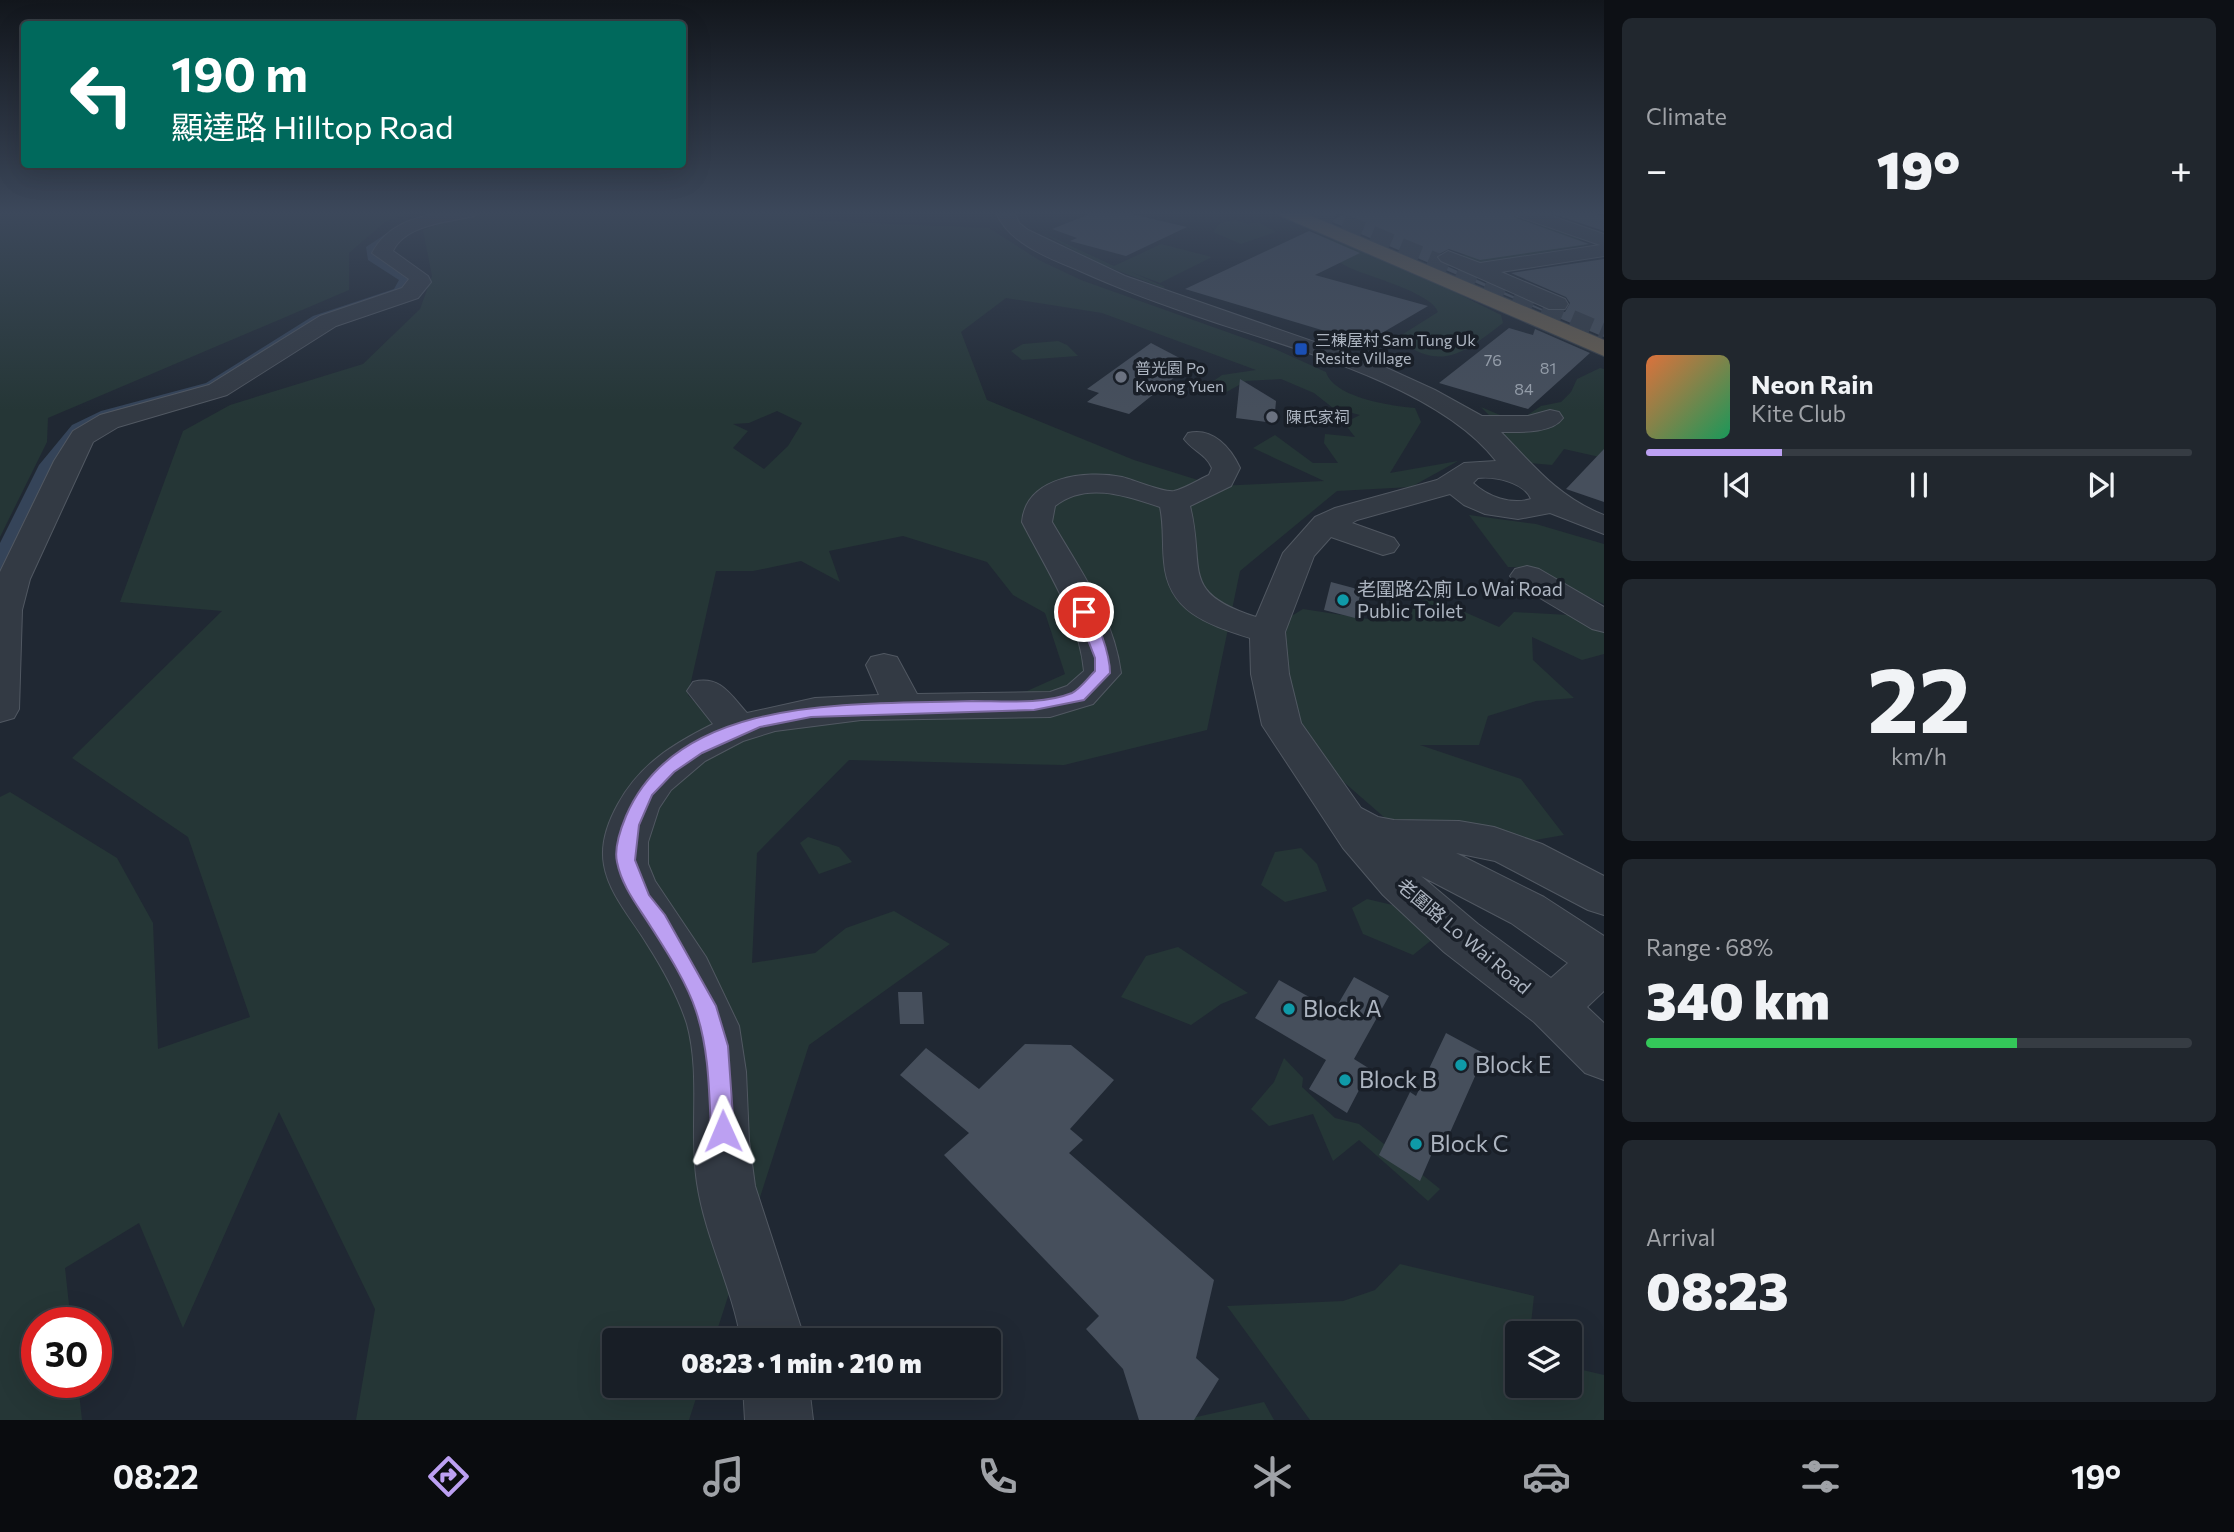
<!DOCTYPE html>
<html lang="en">
<head>
<meta charset="utf-8">
<style>
	body { margin:0; font-family:Commissioner,"Noto Sans TC",sans-serif; background:#21272e; color:#f1f3f6; height:100vh; display:flex; flex-direction:column; font-size:26px; white-space:nowrap }
	* { box-sizing:border-box; margin:0 }
	p { font-size:23px; color:#9fa2a7 }
	.icon { flex:none; width:38px; height:38px; fill:none; stroke:currentColor; stroke-width:2; stroke-linecap:round; stroke-linejoin:round }
	.map { position:relative; flex:1; overflow:hidden }
	.sheet { display:flex; flex-direction:column; gap:18px; padding:18px; background:#0d1015; width:630px }
	.sheet>* { flex:none }
	.hud { position:absolute; left:21px; top:21px; width:665px; height:147px; border-radius:7px; box-shadow:0 7px 28px #0002,0 0 0 2px #363c43; background:#00695c; color:#fff; overflow:hidden }
	.fabs { position:absolute; left:1505px; top:1321px; display:grid; gap:14px }
	.fabs a { display:grid; place-items:center; width:77px; height:77px; border-radius:7px; background:#181e26; box-shadow:0 7px 28px #0002,0 0 0 2px #363c43; font-size:35px }
	.speed { position:absolute; left:21px; top:1307px; display:flex; gap:14px; font-size:35px; font-weight:700; text-align:center }
	.speed>* { display:grid; place-content:center; width:91px; height:91px; border-radius:50%; background:#181e26; box-shadow:0 7px 28px #0002,0 0 0 2px #363c43; line-height:1 }
	.speed .limit { border:10px solid #d22; background:#fff; color:#111 }
	.pin { position:absolute; display:grid; place-items:center; width:60px; height:60px; color:#fff; margin:-30px; border:4px solid #fff; border-radius:50%; box-shadow:0 2px 7px #0007 }
	.me { position:absolute; width:77px; margin:-38px; rotate:359deg; stroke-linejoin:round; filter:drop-shadow(0 0 5px #0008) }
	.turn { display:flex; align-items:center; gap:24px; height:147px; padding:0 35px; font-size:32px }
	.turn .icon { width:91px; height:91px; stroke-width:2.5 }
	.turn b { display:block; font-size:49px; line-height:60px }
	.big { font-size:52px; font-weight:800; line-height:1.1 }
	.sheet .tile { flex:1; display:flex; flex-direction:column; justify-content:center; gap:10px; min-width:0; padding:0 24px; border-radius:10px; background:#21272e }
	.sheet .dial { align-items:center; gap:0 }
	.dial b { font-size:91px; line-height:1 }
	.song { display:flex; align-items:center; gap:21px }
	.cover { width:84px; height:84px; border-radius:10px; background:linear-gradient(135deg,hsl(20 70% 55%),hsl(150 70% 35%)) }
	.played { height:7px; border-radius:4px; background:linear-gradient(90deg,#bca0f2 25%,#363c43 25%) }
	.keys { display:flex; justify-content:space-around; direction:ltr }
	.heat { display:flex; justify-content:space-between; align-items:center; font-size:38px; direction:ltr }
	.charge { height:10px; border-radius:5px; background:linear-gradient(90deg,#34c759 68%,#363c43 0) }
	.trip { position:absolute; left:602px; top:1328px; width:399px; height:70px; border-radius:7px; background:#181e26; box-shadow:0 7px 28px #0002,0 0 0 2px #363c43; font-weight:800; line-height:70px; text-align:center }
	.dock { display:flex; height:112px; justify-content:space-around; align-items:center; background:#0a0c0f; color:#9fa2a7 }
	.dock .icon { width:49px; height:49px }
	.dock .active { color:#bca0f2 }
	.dock b { font-size:32px; color:#f1f3f6 }
	main { display:flex; flex:1; min-height:0 }
	.map>svg:first-child { display:block }
	.green { fill:#253636; fill-rule:evenodd }
	.water { fill:#354459 }
	.building { fill:#464f5c }
	.lines { fill:none; stroke-linecap:round; stroke-linejoin:round }
	.highway-tunnel { stroke:#353d48; stroke-width:21; stroke-dasharray:21 10; stroke-linecap:butt }
	.minor-casing { stroke:#515862; stroke-width:2 }
	.highway-casing { stroke:#3b424b; stroke-width:2 }
	.minor { fill:#333a44; fill-rule:evenodd }
	.highway { fill:#695f51; fill-rule:evenodd }
	.route { fill:#bca0f2; stroke:#7a689d; stroke-width:2 }
	.transit-dot { fill:#1a4fb4; stroke:#191f28; stroke-width:2.5 }
	.worship-dot { fill:#6b7280; stroke:#191f28; stroke-width:2.5 }
	.culture-dot { fill:#0f9aa8; stroke:#191f28; stroke-width:2.5 }
	.labels { text-anchor:middle; stroke-width:7; stroke-linejoin:round; paint-order:stroke }
	.far-poi-label { font-size:16px; fill:#adb5c1; stroke:#191f28; text-anchor:start }
	.number-label { font-size:16px; fill:#939ca8 }
	.poi-label { font-size:19px; fill:#adb5c1; stroke:#191f28; text-anchor:start }
	.street-label { font-size:19px; fill:#adb5c1; stroke:#191f28 }
	.near-poi-label { font-size:23px; fill:#adb5c1; stroke:#191f28; text-anchor:start }
</style>
</head>
<body>
<main>
<div class="map">
<svg width="1604" height="1420" viewBox="0 0 1604 1420">
	<rect width="100%" height="100%" fill="#202833"/>
	<!-- green -->
	<g class="green">
		<polygon points="0,212 411,212 385,222 349,253 349,290 48,418 47,442 0,537"/>
		<path d="M476,212H849L811,214L807,217L819,221L989,228L1039,260L1081,280L1275,349L1326,372C1334,398 1392,406 1415,408L1421,422L1390,473L1458,461L1411,487L1337,491L1240,571L1207,730L1064,765L849,760L757,853L752,963L815,953L846,928L894,911L950,944L809,1045L714,1340H614V1386H700L689,1420H356L375,1309L279,1112L183,1328L139,1223L65,1268L71,1323H37V1382L78,1383L82,1420H0V797L10,792L117,858L153,923L158,1049L250,1017L188,837L72,758L222,611L120,602L183,431L230,405L363,364L420,309L432,276L423,230ZM1006,298L1102,313L1256,370L1222,375L1205,387L1223,394L1246,381L1281,379L1314,393L1333,408L1360,415L1344,423L1355,437L1325,434L1324,443L1338,463H1313L1275,435L1253,448L1324,481L1217,486L1134,460L987,400L961,332ZM777,411L802,423L788,446L764,469L733,448L748,431L733,424L749,423ZM903,536L987,562L1013,595L1045,613L1065,674L1027,691L790,725L735,744L688,695L716,571H753L801,561L840,582L829,551Z"/>
		<polygon points="1518,218 1576,237 1586,245 1471,265 1452,257 1513,247 1509,219"/>
		<polygon points="1235,220 1248,224 1258,222 1276,232 1241,244 1213,232 1220,223"/>
		<polygon points="1041,232 1114,266 1161,244 1212,257 1160,283 1131,272 1165,287 1163,288 1095,262"/>
		<path d="M1317,234L1408,269L1501,315L1503,323C1467,350 1444,373 1400,341V336L1438,312C1432,293 1370,277 1350,268C1334,260 1319,248 1304,238Z"/>
		<polygon points="1058,341 1067,345 1078,356 1022,360 1011,351 1023,344"/>
		<polygon points="1600,368 1604,369 1604,458 1564,449 1552,465 1518,462 1500,434 1507,433 1481,407 1507,418 1526,416 1541,406 1561,402 1571,392 1577,379"/>
		<polygon points="1469,515 1536,524 1604,544 1604,604 1561,585 1537,568 1508,567"/>
		<polygon points="1430,597 1499,627 1514,612 1569,615 1604,630 1604,654 1582,660 1532,637 1533,660 1574,698 1536,701 1488,716 1479,745 1420,745 1521,779 1564,835 1500,846 1385,818 1330,770 1252,640 1303,609 1381,621"/>
		<polygon points="808,837 839,847 852,862 819,874 800,843"/>
		<polygon points="1301,848 1317,864 1327,891 1285,902 1261,885 1275,852"/>
		<polygon points="1367,899 1418,911 1434,938 1413,955 1363,934 1352,908"/>
		<polygon points="1178,947 1248,993 1221,1004 1191,1025 1121,997 1146,956"/>
		<polygon points="1284,1058 1303,1078 1302,1087 1335,1118 1359,1124 1440,1189 1428,1201 1359,1140 1333,1161 1313,1114 1269,1126 1251,1109 1274,1082"/>
		<polygon points="1400,1264 1534,1296 1530,1333 1517,1334 1517,1386 1570,1386 1570,1367 1604,1375 1604,1420 1310,1420 1227,1306 1343,1301 1375,1290"/>
		<polygon points="1264,1402 1274,1420 1183,1420"/>
	</g>
	<!-- water -->
	<polygon class="water" points="441,212 461,212 424,219 386,240 414,283 229,380 98,421 0,600 0,543 39,465 72,425 101,411 206,383 313,316 394,289 399,280 368,260 366,247 407,220"/>
	<!-- building -->
	<g class="building">
		<polygon points="1095,212 1123,212 1187,227 1126,256 1070,241 1077,238 1052,229"/>
		<polygon points="1350,212 1512,214 1516,218 1589,244 1480,260 1449,249 1435,256 1440,263 1549,312 1565,312 1570,303 1566,297 1511,273 1604,259 1604,337 1330,221"/>
		<polygon points="1569,212 1589,212 1604,217 1604,231 1553,214"/>
		<polygon points="1309,231 1360,253 1315,275 1428,306 1365,343 1185,289"/>
		<polygon points="1509,328 1533,335 1535,329 1590,353 1528,409 1439,383"/>
		<polygon points="1151,343 1191,364 1129,414 1087,402 1099,393 1087,389"/>
		<polygon points="1240,379 1276,401 1274,423 1236,418"/>
		<polygon points="1604,449 1604,502 1566,489"/>
		<polygon points="1331,582 1361,590 1355,618 1324,610"/>
		<polygon points="1354,977 1389,996 1354,1059 1370,1069 1347,1113 1309,1089 1326,1060 1255,1018 1279,980 1334,1011"/>
		<polygon points="898,992 922,992 924,1024 900,1024"/>
		<polygon points="1446,1033 1485,1054 1440,1155 1433,1151 1420,1181 1379,1155 1410,1092 1416,1096"/>
		<polygon points="1025,1044 1071,1045 1114,1080 1070,1129 1083,1140 1069,1153 1214,1280 1196,1358 1219,1379 1194,1420 1139,1420 1123,1369 1086,1329 1099,1316 944,1155 969,1133 900,1075 926,1048 979,1089"/>
	</g>
	<g class="lines">
		<!-- highway-tunnel -->
		<polyline class="highway-tunnel" points="1314,212 1604,334"/>
		<defs>
			<g id="minor">
				<path d="M442,212H477L474,216C449,222 406,224 393,251L428,276L431,282L418,298L336,326L227,395L118,427L93,442L30,579L22,610L19,709L14,718L0,722V572L54,461L73,431L100,415L209,385L320,316L402,288L409,279L372,253C387,225 413,218 442,212Z"/>
				<path d="M996,212H1014L1019,223L1028,230L1125,276L1378,364L1435,390L1482,416H1528L1550,410L1559,412L1563,418C1552,434 1519,432 1501,432C1533,465 1559,498 1604,515V534L1550,513L1518,519L1485,514L1464,505L1450,494L1357,520L1352,523L1394,538L1399,545L1394,552L1383,555L1331,537L1314,556L1285,632L1289,674L1301,723L1361,808L1378,817L1394,820L1459,821L1494,827L1542,844L1604,876V915L1588,910L1495,861L1456,853L1544,897L1604,936V991L1587,1007L1604,1023V1080L1585,1073L1534,1022L1444,952L1383,895L1343,848L1262,725L1251,674L1250,638C1207,624 1168,612 1164,562C1162,543 1164,525 1160,507C1127,496 1086,481 1055,506L1052,522C1080,570 1114,617 1121,673L1093,704L1050,717L861,720L775,731L743,741L705,761L671,790L659,808L648,842V864L655,881L706,957L739,1026L746,1072L749,1141L755,1186L805,1340H741C732,1287 705,1237 697,1183C689,1131 701,1075 687,1024C678,996 663,969 647,944C632,919 609,894 604,865C600,844 608,822 618,804C640,764 673,744 713,724L687,691L693,682C720,675 730,694 747,713L815,698L879,695L866,665L871,657L884,654L897,657L917,694L1050,692L1067,686L1084,671C1079,617 1046,569 1022,522C1026,476 1086,470 1122,477C1134,480 1165,493 1174,491C1186,488 1198,480 1209,475L1212,468C1206,454 1193,451 1184,439L1188,433C1213,427 1231,448 1240,468L1231,486L1190,506C1206,569 1178,592 1256,617L1283,553L1315,517L1335,508L1437,480L1464,463L1496,461C1441,389 1299,350 1214,322C1169,307 1124,291 1080,271C1049,258 1009,244 996,212ZM1478,478C1494,476 1524,482 1531,499C1511,505 1488,497 1473,483ZM1421,876L1511,923L1568,963L1551,978L1478,924Z"/>
				<polygon points="1514,212 1540,212 1604,234 1604,256 1501,272 1565,299 1568,304 1565,309 1549,309 1441,261 1438,257 1448,251 1480,263 1600,245 1517,216"/>
				<polygon points="1527,566 1539,569 1604,607 1604,632 1592,629 1515,583 1510,576 1515,569"/>
				<polygon points="743,1386 809,1386 813,1420 745,1420"/>
			</g>
			<polygon id="highway" points="1278,212 1302,212 1604,340 1604,356 1281,216"/>
		</defs>
		<!-- minor casing -->
		<use href="#minor" class="minor-casing"/>
		<!-- highway casing -->
		<use href="#highway" class="highway-casing"/>
		<!-- minor -->
		<use href="#minor" class="minor"/>
		<!-- highway -->
		<use href="#highway" class="highway"/>
	</g>
	<!-- sky -->
	<linearGradient id="sky" x2="0" y2="1"><stop stop-color="#12161c"/><stop offset="0.52" stop-color="#3c485b"/><stop offset="1" stop-color="#3c485b" stop-opacity="0"/></linearGradient>
	<rect width="1604" height="410" fill="url(#sky)"/>
	<!-- route -->
	<path class="route" d="M1084,608C1098,613 1110,658 1110,673L1084,700L1034,710L811,717L760,727L702,753L674,772L652,795L639,825L635,860L649,895L665,915L716,1006L728,1046L734,1131L731,1139L723,1142L714,1139L711,1131C709,1090 709,1050 696,1011C687,983 667,952 651,927C638,906 622,887 617,862C614,849 621,828 626,816C679,692 860,705 972,701C1003,701 1042,705 1072,693C1080,689 1088,678 1095,671V658L1077,612Z"/>
	<!-- markers -->
	<rect class="transit-dot" x="1294" y="342" width="14" height="14" rx="3.5"/>
	<g class="worship-dot">
		<circle cx="1121" cy="377" r="7"/>
		<circle cx="1272" cy="417" r="7"/>
	</g>
	<g class="culture-dot">
		<circle cx="1343" cy="600" r="7"/>
		<circle cx="1289" cy="1009" r="7"/>
		<circle cx="1461" cy="1065" r="7"/>
		<circle cx="1345" cy="1080" r="7"/>
		<circle cx="1416" cy="1144" r="7"/>
	</g>
	<g class="labels">
		<!-- far-poi labels -->
		<g class="far-poi-label">
			<text x="1315" y="346">三棟屋村 Sam Tung Uk<tspan x="1315" dy="18">Resite Village</tspan></text>
			<text x="1135" y="374">普光園 Po<tspan x="1135" dy="18">Kwong Yuen</tspan></text>
			<text x="1286" y="423">陳氏家祠</text>
		</g>
		<!-- number labels -->
		<g class="number-label">
			<text x="1493" y="366">76</text>
			<text x="1548" y="374">81</text>
			<text x="1524" y="395">84</text>
		</g>
		<!-- poi labels -->
		<g class="poi-label">
			<text x="1357" y="596">老圍路公廁 Lo Wai Road<tspan x="1357" dy="22">Public Toilet</tspan></text>
		</g>
		<!-- street labels -->
		<g class="street-label">
			<text transform="translate(1464 936) rotate(40)" y="7">老圍路 Lo Wai Road</text>
		</g>
		<!-- near-poi labels -->
		<g class="near-poi-label">
			<text x="1303" y="1017">Block A</text>
			<text x="1475" y="1073">Block E</text>
			<text x="1359" y="1088">Block B</text>
			<text x="1430" y="1152">Block C</text>
		</g>
	</g>
</svg>
<div class="fabs">
<a><svg class="icon" aria-label="layers" viewBox="0 0 24 24"><path d="M12 4l9 5-9 5-9-5zM3 14l9 5 9-5"/></svg></a>
</div>
<div class="speed"><div class="limit">30</div></div>
<div class="pin" style="left:1084px;top:612px;background:#d93025"><svg class="icon" aria-label="arrive" viewBox="0 0 24 24"><path d="M6 21V4h12l-3 4 3 4H6"/></svg></div>
<svg class="me" style="left:723px;top:1131px" viewBox="-20 -20 40 40"><path d="M0-17L14 15 0 8-14 15z" fill="#bca0f2" stroke="#fff" stroke-width="4"/></svg>
<div class="trip">08:23 · 1 min · 210 m</div>
<div class="hud">
<div class="turn"><svg class="icon" aria-label="left" viewBox="0 0 24 24"><path d="M17 20v-9H6M10 6l-5 5 5 5"/></svg><div><b>190 m</b>顯達路 Hilltop Road</div></div>
</div>
</div>
<section class="sheet">
<div class="tile"><p>Climate</p>
<div class="heat"><a>−</a><b class="big">19°</b><a>+</a></div>
</div>
<div class="tile">
<div class="song"><i class="cover"></i><div><b>Neon Rain</b><p>Kite Club</p></div></div>
<div class="played"></div>
<div class="keys"><svg class="icon" aria-label="previous" viewBox="0 0 24 24"><path d="M18 5L8 12l10 7zM5 5v14"/></svg><svg class="icon" aria-label="pause" viewBox="0 0 24 24"><path d="M8 5v14M16 5v14"/></svg><svg class="icon" aria-label="next" viewBox="0 0 24 24"><path d="M6 5l10 7-10 7zM19 5v14"/></svg></div>
</div>
<div class="tile dial"><b>22</b><p>km/h</p></div>
<div class="tile"><p>Range · 68%</p><b class="big">340 km</b><div class="charge"></div></div>
<div class="tile"><p>Arrival</p><b class="big">08:23</b></div>
</section>
</main>
<nav class="dock">
<b>08:22</b>
<svg class="icon active" aria-label="directions" viewBox="0 0 24 24"><path d="M12 3l9 9-9 9-9-9zM9 14v-3h6M13 9l2 2-2 2"/></svg>
<svg class="icon" aria-label="music" viewBox="0 0 24 24"><path d="M9 18V5l10-2v13"/><circle cx="6" cy="18" r="3"/><circle cx="16" cy="16" r="3"/></svg>
<svg class="icon" aria-label="phone" viewBox="0 0 24 24"><path d="M5 4h4l2 5-3 2q2 4 5 5l2-3 5 2v4C11 20 4 13 5 4z"/></svg>
<svg class="icon" aria-label="climate" viewBox="0 0 24 24"><path d="M12 3v18M4 7l16 10M4 17L20 7"/></svg>
<svg class="icon" aria-label="car" viewBox="0 0 24 24"><path d="M5 17H2v-5l4-1 3-4h7l3 4 3 1v5h-3M9 17h6M6 11h13"/><circle cx="7" cy="17" r="2"/><circle cx="17" cy="17" r="2"/></svg>
<svg class="icon" aria-label="filters" viewBox="0 0 24 24"><path d="M4 7h16M4 17h16"/><circle cx="9" cy="7" r="2"/><circle cx="15" cy="17" r="2"/></svg>
<b>19°</b>
</nav>
</body>
</html>
